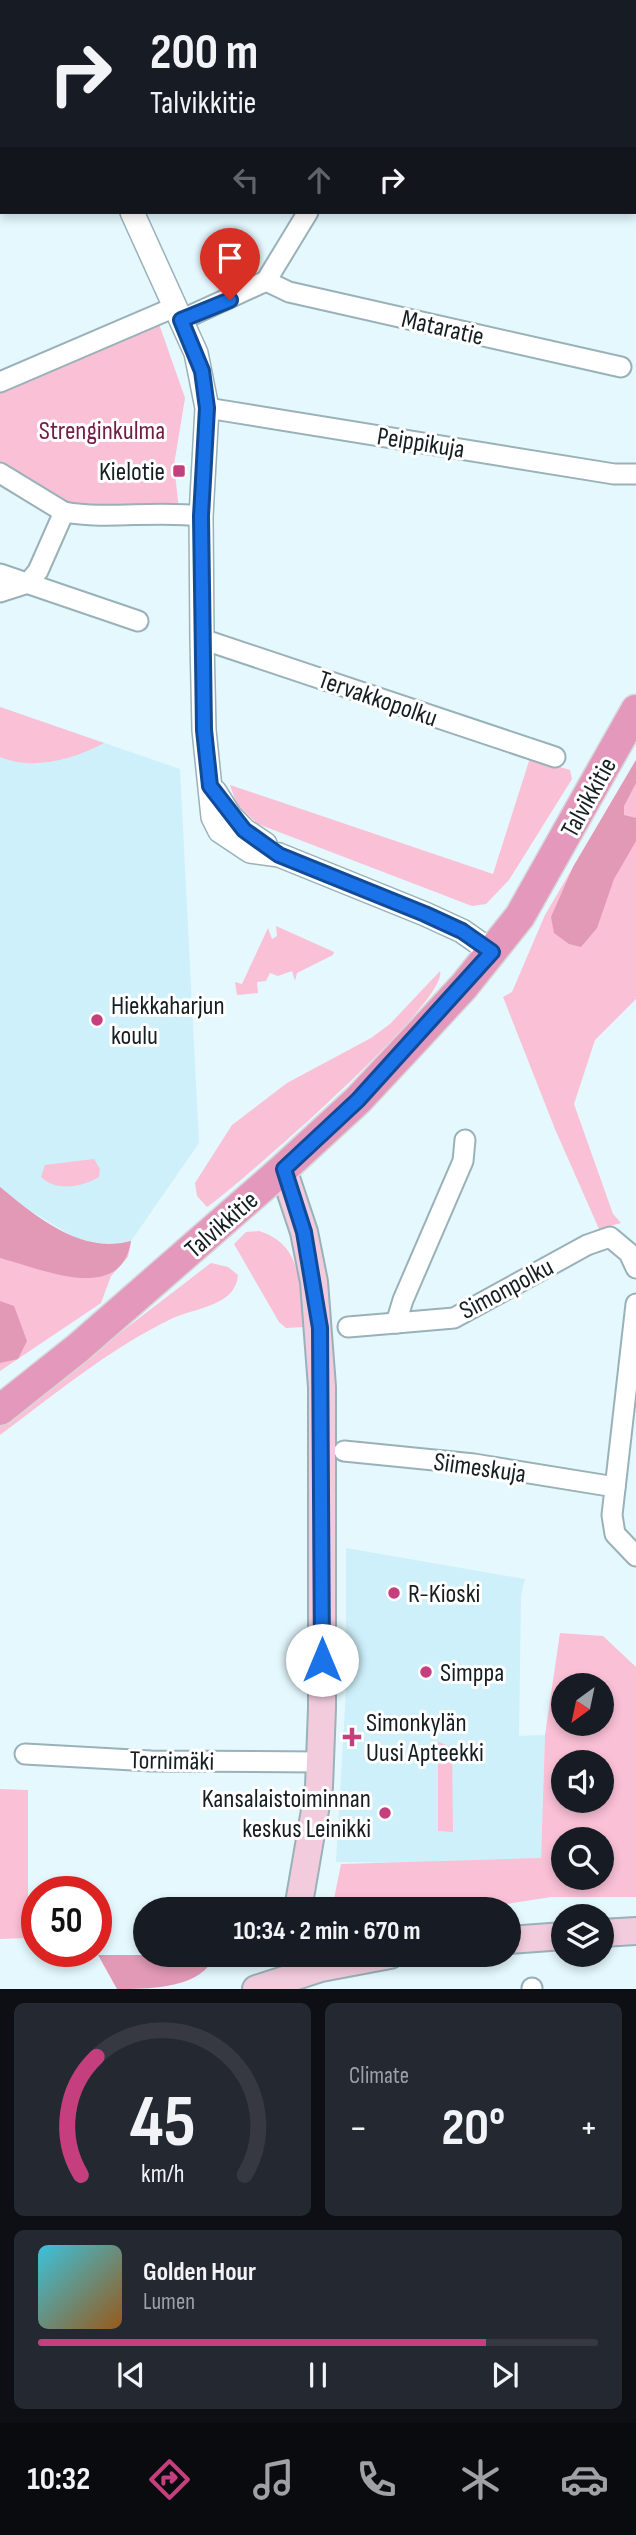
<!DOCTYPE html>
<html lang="en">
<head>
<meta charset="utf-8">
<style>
	body { margin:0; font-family:"Sofia Sans Condensed",sans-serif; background:#242831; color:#f1f3f6; height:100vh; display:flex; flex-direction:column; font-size:26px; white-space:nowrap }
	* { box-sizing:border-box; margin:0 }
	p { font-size:23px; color:#9ea1a6 }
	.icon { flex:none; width:38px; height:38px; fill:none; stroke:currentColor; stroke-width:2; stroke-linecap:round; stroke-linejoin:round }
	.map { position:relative; height:1989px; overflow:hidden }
	.panel { display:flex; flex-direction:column; gap:14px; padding:14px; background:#0d0f14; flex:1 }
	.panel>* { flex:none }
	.hud { position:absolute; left:0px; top:0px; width:637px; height:214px; box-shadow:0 4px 10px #0003; background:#171b24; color:#f1f3f6; overflow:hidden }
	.needle { width:46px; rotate:213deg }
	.controls { position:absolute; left:551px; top:1673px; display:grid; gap:14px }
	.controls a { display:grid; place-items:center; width:63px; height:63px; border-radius:50%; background:#171b24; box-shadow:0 4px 10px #0003; font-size:35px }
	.speed { position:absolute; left:21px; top:1876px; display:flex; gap:14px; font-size:35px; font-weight:700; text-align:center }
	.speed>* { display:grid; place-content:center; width:91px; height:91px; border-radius:50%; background:#171b24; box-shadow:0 4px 10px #0003; line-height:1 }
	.speed .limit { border:10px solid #d22; background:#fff; color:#111 }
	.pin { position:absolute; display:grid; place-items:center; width:60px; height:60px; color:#fff; margin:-72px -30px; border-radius:50% 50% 50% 0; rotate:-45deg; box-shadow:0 0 7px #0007 }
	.pin .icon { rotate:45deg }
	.me { position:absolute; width:77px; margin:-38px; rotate:0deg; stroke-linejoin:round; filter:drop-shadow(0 0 5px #0008) }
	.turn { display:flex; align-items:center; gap:24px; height:147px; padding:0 35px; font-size:32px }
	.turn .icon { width:91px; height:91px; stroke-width:2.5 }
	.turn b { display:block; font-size:49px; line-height:60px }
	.lanes { display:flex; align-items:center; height:66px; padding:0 35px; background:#0003; justify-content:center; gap:35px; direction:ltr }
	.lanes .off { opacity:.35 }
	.big { font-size:52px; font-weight:700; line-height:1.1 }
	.panel .widget { flex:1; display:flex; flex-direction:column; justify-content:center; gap:10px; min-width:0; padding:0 24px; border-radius:10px; background:#242831 }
	.panel .dial { align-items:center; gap:0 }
	.dial svg { height:182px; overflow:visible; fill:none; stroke:#363941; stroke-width:7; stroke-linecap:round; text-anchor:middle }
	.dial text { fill:#f1f3f6; stroke:none }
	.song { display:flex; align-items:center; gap:21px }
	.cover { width:84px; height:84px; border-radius:10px; background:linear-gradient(135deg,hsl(190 70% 55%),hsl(30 70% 35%)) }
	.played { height:7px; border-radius:4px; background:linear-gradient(90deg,#c53f7f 80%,#363941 80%) }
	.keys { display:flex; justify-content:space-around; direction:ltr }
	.heat { display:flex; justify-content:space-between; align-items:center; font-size:38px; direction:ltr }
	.panel .tiles { flex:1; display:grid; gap:14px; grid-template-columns:1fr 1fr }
	.widget:last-child { grid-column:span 2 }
	.trip { position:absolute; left:133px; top:1897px; width:388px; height:70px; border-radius:35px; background:#171b24; box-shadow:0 4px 10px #0003; font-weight:700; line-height:70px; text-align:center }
	.tab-bar { display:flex; height:112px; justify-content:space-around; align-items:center; background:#090b0e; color:#9ea1a6 }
	.tab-bar .icon { width:49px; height:49px }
	.tab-bar .active { color:#c53f7f }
	.tab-bar b { font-size:32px; color:#f1f3f6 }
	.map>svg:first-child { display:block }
	.built { fill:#cef0fa }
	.green { fill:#fac0d5; fill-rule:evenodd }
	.forest { fill:#e299b5 }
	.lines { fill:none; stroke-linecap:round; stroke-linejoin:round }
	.minor-casing { stroke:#99b1b8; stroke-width:23 }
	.tertiary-casing { stroke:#99b1b8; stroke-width:26 }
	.secondary-casing { stroke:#99b1b8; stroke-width:30 }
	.primary-casing { stroke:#d5d6d7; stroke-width:33 }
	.minor { stroke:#fff; stroke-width:19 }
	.tertiary { stroke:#fff; stroke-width:23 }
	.secondary { stroke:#f2ccdd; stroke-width:26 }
	.primary { stroke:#e498bb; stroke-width:30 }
	.route-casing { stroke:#114b97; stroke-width:18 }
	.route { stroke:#1a73e8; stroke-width:12 }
	.poi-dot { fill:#c53f7f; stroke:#fff; stroke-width:2.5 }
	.labels { text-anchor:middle; stroke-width:6; stroke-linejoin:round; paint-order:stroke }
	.street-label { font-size:26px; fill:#151e21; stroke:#fff }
	.park-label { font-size:26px; fill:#721d46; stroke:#fff }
	.poi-label { font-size:26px; fill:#151e21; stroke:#fff; text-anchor:start }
</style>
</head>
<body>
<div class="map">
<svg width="636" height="1989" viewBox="0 0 636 1989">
	<rect width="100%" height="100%" fill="#e4f8fe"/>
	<!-- built -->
	<g class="built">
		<polygon points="0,707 180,769 199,1143 131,1241 117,1245 84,1243 24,1207 0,1187"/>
		<polygon points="346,1548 525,1579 521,1596 519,1736 545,1735 541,1858 453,1863 336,1862 346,1690"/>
	</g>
	<!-- green -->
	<g class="green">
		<polygon points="158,321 185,398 174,465 179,510 68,508 0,468 0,389"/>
		<path d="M0,707L104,743C75,759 32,771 0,757Z"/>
		<polygon points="530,758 570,770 572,779 509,880 486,904 472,906 258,824 237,805 230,785 493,874"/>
		<polygon points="636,760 636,999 595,1040 574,1104 613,1214 621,1223 599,1229 555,1129 503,997 512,992 545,915"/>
		<polygon points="276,926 334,952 333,955 297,973 295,981 292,971 278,976 270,973 266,981 257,982 258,993 237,995 235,982 242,984 268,928 272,939 277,936"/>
		<path d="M440,971C450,1001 241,1183 207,1207L197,1196L195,1183L232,1125L287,1083L371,1038L390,1024Z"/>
		<path d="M94,1159L100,1169L99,1177C82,1187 56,1192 41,1177L45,1165Z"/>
		<path d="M0,1187C36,1217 82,1255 131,1241L128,1257L111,1276L101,1303L0,1371Z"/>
		<path d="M259,1231C304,1245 299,1287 304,1327L286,1328L279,1322L234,1244L246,1232Z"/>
		<path d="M211,1263L228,1267L238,1275C236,1306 194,1308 171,1319C109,1349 55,1394 0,1435V1425Z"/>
		<path d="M560,1633L603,1636L636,1667V1897H551L474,1909H332L341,1864L541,1858L545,1735ZM564,1685H602V1724H564ZM564,1762H602V1801H564ZM564,1839H602V1878H564Z"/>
		<polygon points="438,1742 452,1747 453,1832 438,1831"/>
		<polygon points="0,1789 28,1790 28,1938 0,1939"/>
	</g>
	<!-- forest -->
	<g class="forest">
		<polygon points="636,760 636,783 624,806 624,815 636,818 636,841 614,879 597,928 581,947 569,944 554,933 551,917 573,867"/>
		<path d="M0,1187C36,1217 82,1255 131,1241C121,1305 42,1269 0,1258Z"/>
		<polygon points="0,1301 14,1306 27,1341 18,1359 0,1363"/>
		<path d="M98,1955H204L212,1961C196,1989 146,1989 117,1989Z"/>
	</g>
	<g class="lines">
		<defs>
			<g id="minor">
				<polyline points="420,2 421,0"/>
				<polyline points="0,162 2,161"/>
				<polyline points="635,162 636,162"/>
				<polyline points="266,281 289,292 621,367"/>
				<polyline points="181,320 266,281 308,212"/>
				<polyline points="0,382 175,307"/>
				<polyline points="207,408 614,474 636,474"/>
				<polyline points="0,473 64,512"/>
				<polyline points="0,574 138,621"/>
				<path d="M0,592L28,583L38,571L64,512C107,520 155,510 201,516"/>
				<polyline points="202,639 555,757"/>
				<polyline points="465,1140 463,1161 403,1300 396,1323 454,1318 587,1245 610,1237 629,1253 636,1268"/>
				<polyline points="636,1304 612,1515 615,1534 636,1556"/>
				<polyline points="348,1327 396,1323"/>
				<polyline points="344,1451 474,1464 615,1487"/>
				<polyline points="25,1754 151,1761 320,1762"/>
				<polyline points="532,1989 532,1988"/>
			</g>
			<g id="tertiary">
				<polyline points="38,0 39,2"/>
				<polyline points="132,212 196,353 207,408 201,516 202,639 204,730 213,817 220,831 250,851 279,855 425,914 462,931 492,952"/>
				<polyline points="215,792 230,816 244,830 265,844"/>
			</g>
			<g id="secondary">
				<polyline points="283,1169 304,1232 314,1282 322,1387 322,1708 319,1787 298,1909"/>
				<polyline points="602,1933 636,1931"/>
				<polyline points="509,1940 564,1936"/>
				<polyline points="256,1989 321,1968 390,1955"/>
			</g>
			<polyline id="primary" points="0,1410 78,1348 283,1169 358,1100 416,1038 464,986 520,916 636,710"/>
		</defs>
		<!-- minor casing -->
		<use href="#minor" class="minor-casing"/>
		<!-- tertiary casing -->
		<use href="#tertiary" class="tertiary-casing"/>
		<!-- secondary casing -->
		<use href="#secondary" class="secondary-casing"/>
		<!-- primary casing -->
		<use href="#primary" class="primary-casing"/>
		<!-- minor -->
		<use href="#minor" class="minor"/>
		<!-- tertiary -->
		<use href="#tertiary" class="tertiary"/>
		<!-- secondary -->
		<use href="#secondary" class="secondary"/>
		<!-- primary -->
		<use href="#primary" class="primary"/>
	</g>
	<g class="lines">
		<defs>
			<polyline id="route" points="230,300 181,320 202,371 207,408 201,516 204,730 210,786 244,830 279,855 425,914 462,931 492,952 358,1100 284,1169 304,1232 320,1328 322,1660"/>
		</defs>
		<!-- route casing -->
		<use href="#route" class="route-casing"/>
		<!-- route -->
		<use href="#route" class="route"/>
	</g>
	<!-- markers -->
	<g class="poi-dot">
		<rect x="172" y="464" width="14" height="14" rx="3.5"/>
		<circle cx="97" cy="1020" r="7"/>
		<circle cx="394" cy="1593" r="7"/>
		<circle cx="426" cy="1672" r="7"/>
		<path d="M348.5 1726.5h7v7h7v7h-7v7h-7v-7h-7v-7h7z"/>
		<circle cx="385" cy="1813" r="7"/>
	</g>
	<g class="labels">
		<!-- street labels -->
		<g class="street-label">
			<text transform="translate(443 327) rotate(13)" y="9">Mataratie</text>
			<text transform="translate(421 442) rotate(9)" y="9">Peippikuja</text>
			<text transform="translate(378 698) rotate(19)" y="9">Tervakkopolku</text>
			<text transform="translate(588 797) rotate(-61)" y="9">Talvikkitie</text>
			<text transform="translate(221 1224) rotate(-41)" y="9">Talvikkitie</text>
			<text transform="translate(506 1288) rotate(-28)" y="9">Simonpolku</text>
			<text transform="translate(480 1467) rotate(8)" y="9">Siimeskuja</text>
			<text transform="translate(172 1760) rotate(1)" y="9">Tornimäki</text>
		</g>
		<!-- park labels -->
		<g class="park-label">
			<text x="102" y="439">Strenginkulma</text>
		</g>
		<!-- poi labels -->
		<g class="poi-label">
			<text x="165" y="480" text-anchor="end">Kielotie</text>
			<text x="111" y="1014">Hiekkaharjun<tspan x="111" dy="30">koulu</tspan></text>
			<text x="408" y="1602">R-Kioski</text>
			<text x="440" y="1681">Simppa</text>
			<text x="366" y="1731">Simonkylän<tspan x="366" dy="30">Uusi Apteekki</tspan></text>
			<text x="371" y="1807" text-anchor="end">Kansalaistoiminnan<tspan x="371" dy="30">keskus Leinikki</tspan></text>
		</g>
	</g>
</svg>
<div class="controls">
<a><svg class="needle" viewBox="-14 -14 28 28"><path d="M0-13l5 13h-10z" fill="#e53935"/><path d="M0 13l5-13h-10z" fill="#9ea1a6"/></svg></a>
<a><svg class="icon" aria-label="sound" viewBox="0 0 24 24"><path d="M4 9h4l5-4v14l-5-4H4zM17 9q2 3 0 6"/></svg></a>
<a><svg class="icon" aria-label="search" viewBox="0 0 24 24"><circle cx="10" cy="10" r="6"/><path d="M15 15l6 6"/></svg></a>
<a><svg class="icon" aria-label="layers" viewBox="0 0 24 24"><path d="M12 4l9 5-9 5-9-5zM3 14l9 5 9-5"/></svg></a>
</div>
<div class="speed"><div class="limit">50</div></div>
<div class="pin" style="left:230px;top:300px;background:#d93025"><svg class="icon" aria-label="arrive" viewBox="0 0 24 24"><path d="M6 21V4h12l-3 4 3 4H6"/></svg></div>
<svg class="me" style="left:322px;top:1660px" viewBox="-20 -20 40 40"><circle r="19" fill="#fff"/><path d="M0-13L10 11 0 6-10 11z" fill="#1a73e8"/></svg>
<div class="trip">10:34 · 2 min · 670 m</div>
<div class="hud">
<div class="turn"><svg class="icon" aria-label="right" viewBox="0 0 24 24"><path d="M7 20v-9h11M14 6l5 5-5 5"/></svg><div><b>200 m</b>Talvikkitie</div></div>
<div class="lanes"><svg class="icon off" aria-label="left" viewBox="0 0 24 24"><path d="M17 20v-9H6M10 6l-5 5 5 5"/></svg><svg class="icon off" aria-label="ahead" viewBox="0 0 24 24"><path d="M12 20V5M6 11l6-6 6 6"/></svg><svg class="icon" aria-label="right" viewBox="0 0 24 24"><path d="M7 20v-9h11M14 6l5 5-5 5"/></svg></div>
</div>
</div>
<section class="panel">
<div class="tiles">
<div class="widget dial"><svg viewBox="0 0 100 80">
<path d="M14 69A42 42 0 1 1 86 69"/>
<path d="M14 69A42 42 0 0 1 21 17" stroke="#c53f7f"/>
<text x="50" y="56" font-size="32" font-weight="700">45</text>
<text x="50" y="72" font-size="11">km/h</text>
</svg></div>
<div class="widget"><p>Climate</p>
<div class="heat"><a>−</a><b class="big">20°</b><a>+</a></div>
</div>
<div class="widget">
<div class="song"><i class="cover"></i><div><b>Golden Hour</b><p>Lumen</p></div></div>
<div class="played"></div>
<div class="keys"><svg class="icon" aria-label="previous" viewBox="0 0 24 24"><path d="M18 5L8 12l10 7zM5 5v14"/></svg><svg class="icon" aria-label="pause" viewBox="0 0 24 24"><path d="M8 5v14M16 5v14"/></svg><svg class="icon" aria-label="next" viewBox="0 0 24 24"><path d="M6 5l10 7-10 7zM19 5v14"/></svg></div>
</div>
</div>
</section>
<nav class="tab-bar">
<b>10:32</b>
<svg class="icon active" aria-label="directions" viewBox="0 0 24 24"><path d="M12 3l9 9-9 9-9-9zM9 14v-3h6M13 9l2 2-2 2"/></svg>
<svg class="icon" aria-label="music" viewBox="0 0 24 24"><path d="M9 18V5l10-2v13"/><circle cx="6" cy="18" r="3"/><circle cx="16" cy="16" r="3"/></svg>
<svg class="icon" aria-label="phone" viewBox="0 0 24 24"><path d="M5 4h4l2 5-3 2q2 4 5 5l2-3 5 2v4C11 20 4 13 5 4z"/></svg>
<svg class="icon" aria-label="climate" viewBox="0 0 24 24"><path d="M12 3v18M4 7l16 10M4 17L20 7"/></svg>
<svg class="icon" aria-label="car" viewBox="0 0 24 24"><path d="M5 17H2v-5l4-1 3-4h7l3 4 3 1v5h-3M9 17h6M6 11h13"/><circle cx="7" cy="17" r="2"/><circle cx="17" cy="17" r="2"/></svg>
</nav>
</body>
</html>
